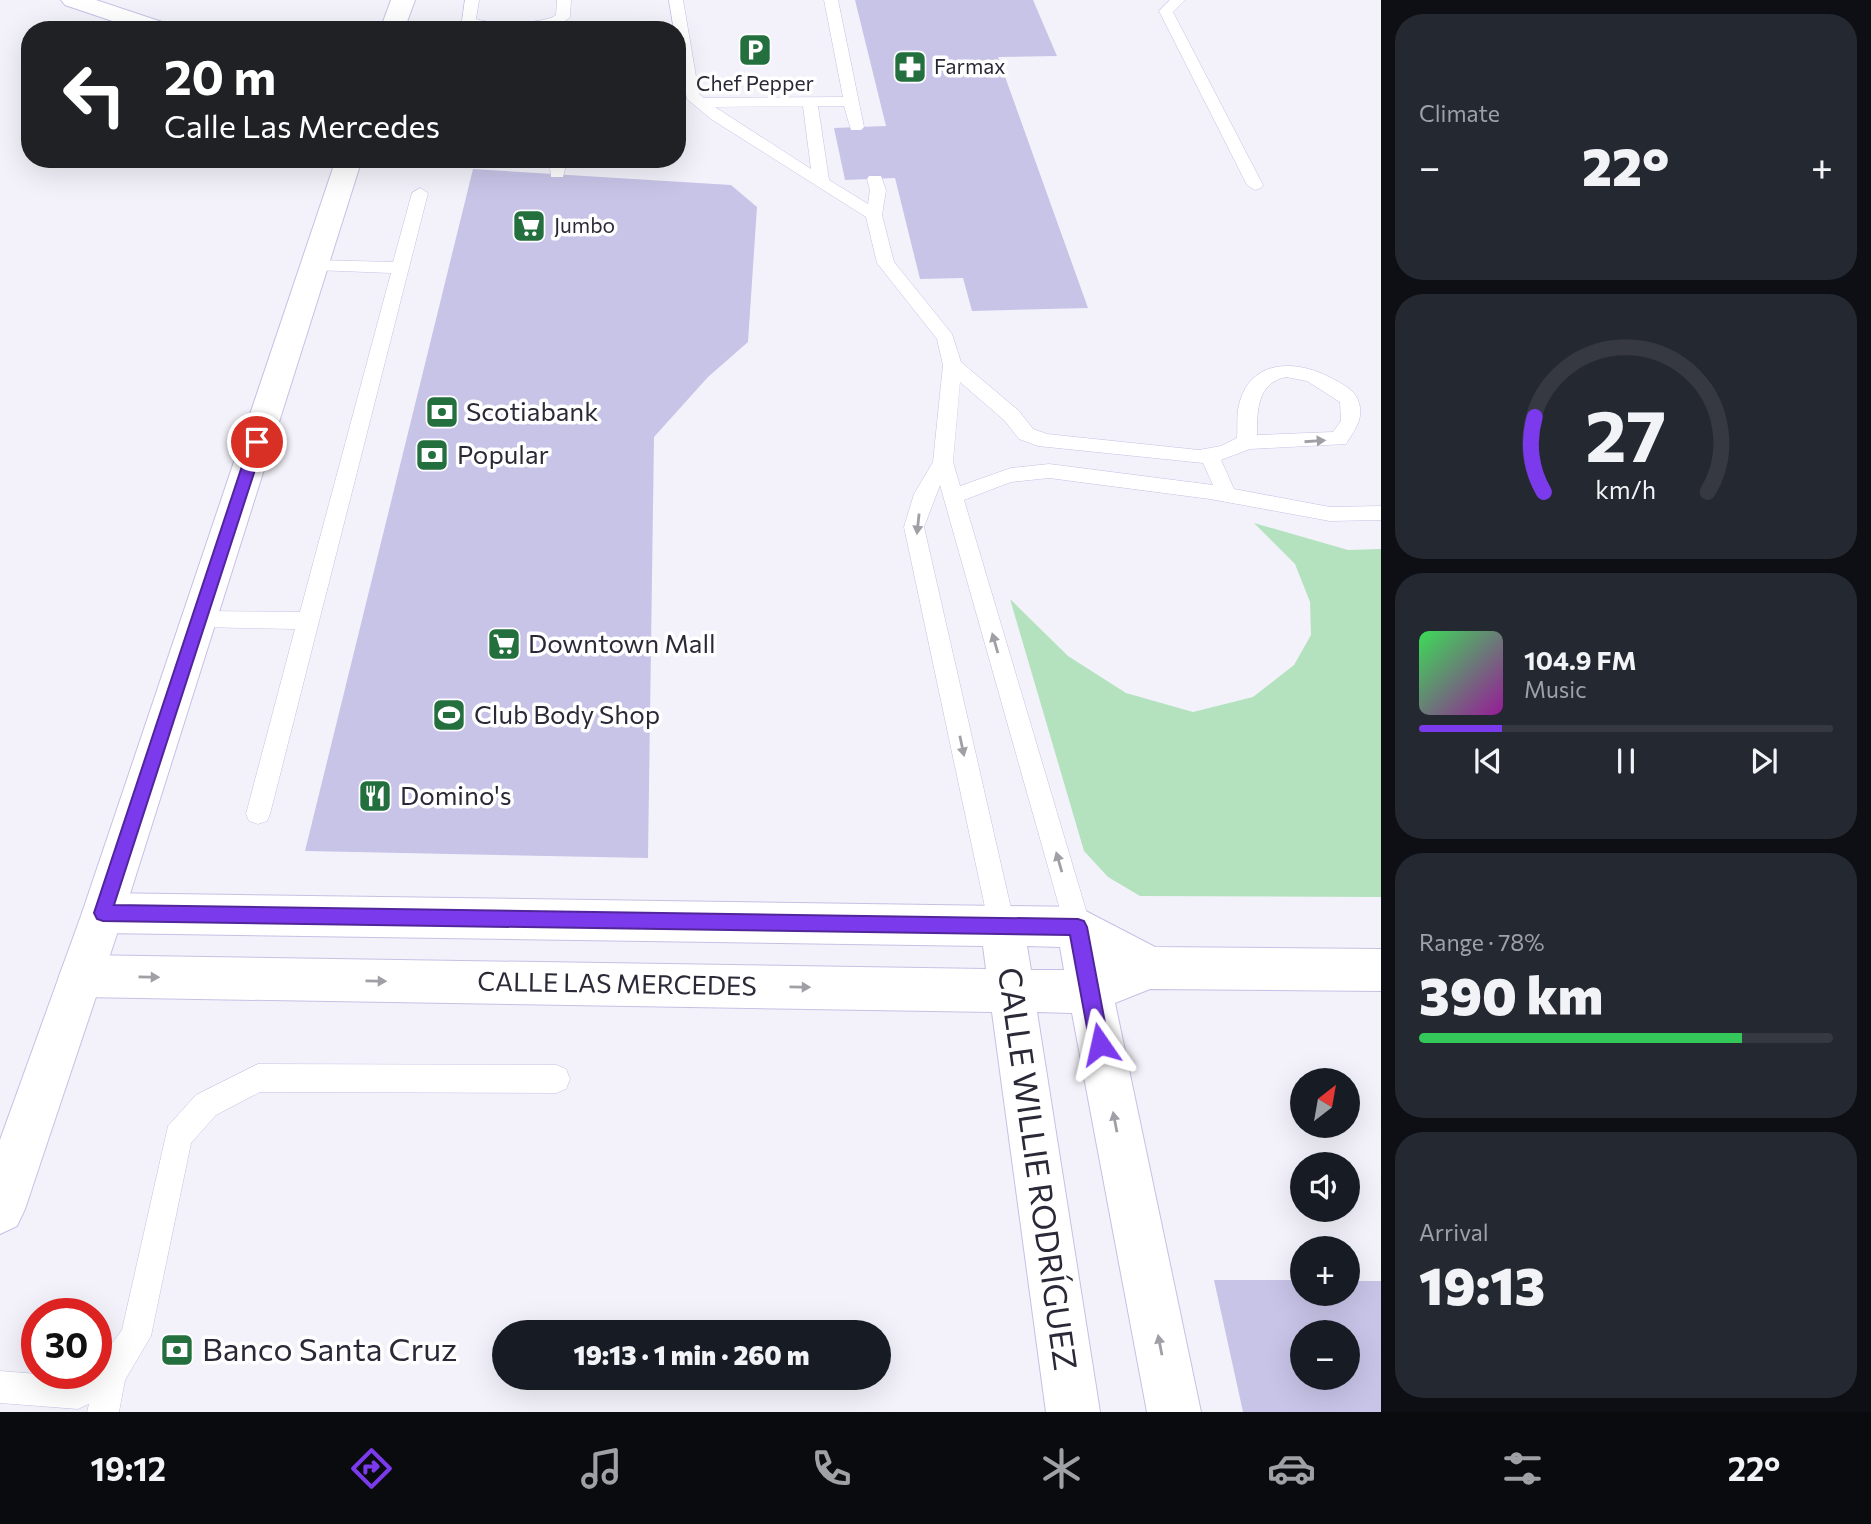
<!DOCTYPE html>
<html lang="en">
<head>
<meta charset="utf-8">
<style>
	body { margin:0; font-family:Commissioner,sans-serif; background:#242831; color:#f1f3f6; height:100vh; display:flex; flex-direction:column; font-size:26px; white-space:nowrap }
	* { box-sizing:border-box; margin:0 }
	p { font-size:23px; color:#9ea1a6 }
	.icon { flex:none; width:38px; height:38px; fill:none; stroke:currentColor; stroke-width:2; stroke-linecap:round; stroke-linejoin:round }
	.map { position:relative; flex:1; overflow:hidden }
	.details { display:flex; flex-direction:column; gap:14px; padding:14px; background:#0d0f14; width:490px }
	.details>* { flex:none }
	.banner { position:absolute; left:21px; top:21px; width:665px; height:147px; border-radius:28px; box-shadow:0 7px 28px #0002; background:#202124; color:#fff; overflow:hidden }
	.needle { width:46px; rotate:31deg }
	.buttons { position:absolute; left:1290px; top:1068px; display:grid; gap:14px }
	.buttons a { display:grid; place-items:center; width:70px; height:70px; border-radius:50%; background:#171b24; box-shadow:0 7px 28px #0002; font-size:35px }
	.speed { position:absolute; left:21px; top:1298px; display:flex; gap:14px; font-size:35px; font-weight:700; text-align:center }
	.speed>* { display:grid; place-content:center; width:91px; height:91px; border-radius:50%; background:#171b24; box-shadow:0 7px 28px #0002; line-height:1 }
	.speed .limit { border:10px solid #d22; background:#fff; color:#111 }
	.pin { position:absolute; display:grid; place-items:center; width:60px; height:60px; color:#fff; margin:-30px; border:4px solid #fff; border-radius:50%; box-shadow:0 2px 7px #0007 }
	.me { position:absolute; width:77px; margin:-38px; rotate:349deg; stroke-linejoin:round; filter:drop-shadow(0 0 5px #0008) }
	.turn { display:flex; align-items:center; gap:24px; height:147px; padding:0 28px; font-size:32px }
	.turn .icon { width:91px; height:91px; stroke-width:2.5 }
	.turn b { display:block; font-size:49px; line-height:60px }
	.big { font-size:52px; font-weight:800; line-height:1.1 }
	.details .tile { flex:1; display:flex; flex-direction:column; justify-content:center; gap:10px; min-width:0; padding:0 24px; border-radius:28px; background:#242831 }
	.details .dial { align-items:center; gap:0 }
	.dial svg { height:182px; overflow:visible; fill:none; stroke:#363941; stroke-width:7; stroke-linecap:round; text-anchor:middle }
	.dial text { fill:#f1f3f6; stroke:none }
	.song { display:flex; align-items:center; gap:21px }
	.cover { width:84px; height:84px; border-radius:10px; background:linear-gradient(135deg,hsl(130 70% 55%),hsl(300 70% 35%)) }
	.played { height:7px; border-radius:4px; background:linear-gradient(90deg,#7c3aed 20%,#363941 20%) }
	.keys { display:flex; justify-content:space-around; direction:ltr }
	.heat { display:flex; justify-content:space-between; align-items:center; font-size:38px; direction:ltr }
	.charge { height:10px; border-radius:5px; background:linear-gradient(90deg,#34c759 78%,#363941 0) }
	.trip { position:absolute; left:492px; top:1320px; width:399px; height:70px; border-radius:35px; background:#171b24; box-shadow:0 7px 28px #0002; font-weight:800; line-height:70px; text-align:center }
	.tab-bar { display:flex; height:112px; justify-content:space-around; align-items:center; background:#090b0e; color:#9ea1a6 }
	.tab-bar .icon { width:49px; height:49px }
	.tab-bar .selected { color:#7c3aed }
	.tab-bar b { font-size:32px; color:#f1f3f6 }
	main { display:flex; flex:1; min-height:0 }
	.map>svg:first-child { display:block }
	.green { fill:#b4e2be }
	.building { fill:#c8c4e8; fill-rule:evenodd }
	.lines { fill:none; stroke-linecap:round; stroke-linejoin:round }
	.service-casing { stroke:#c5c1e5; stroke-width:1 }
	.minor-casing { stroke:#c5c1e5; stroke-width:2 }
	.tertiary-casing { stroke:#c5c1e5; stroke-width:2 }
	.service { fill:#fff; fill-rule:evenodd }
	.minor { fill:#fff; fill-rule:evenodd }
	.tertiary { fill:#fff; fill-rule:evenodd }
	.oneway { fill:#a09fa5 }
	.route { fill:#7c3aed; stroke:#51269a; stroke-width:2 }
	.labels { text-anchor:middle; stroke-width:7; stroke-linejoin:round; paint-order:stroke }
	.far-poi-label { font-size:21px; fill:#2b2937; stroke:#fff; text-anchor:start }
	.poi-label { font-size:26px; fill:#2b2937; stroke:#fff; text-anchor:start }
	.street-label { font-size:26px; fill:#2b2937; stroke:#fff }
	.near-street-label { font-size:32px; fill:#2b2937; stroke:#fff }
	.near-poi-label { font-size:32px; fill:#2b2937; stroke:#fff; text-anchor:start }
</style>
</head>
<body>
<main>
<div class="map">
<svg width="1381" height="1412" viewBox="0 0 1381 1412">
	<rect width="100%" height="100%" fill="#f3f2fa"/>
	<!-- green -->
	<polygon class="green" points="1254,523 1348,550 1381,549 1381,897 1140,896 1108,877 1084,851 1010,599 1068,656 1126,693 1193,712 1253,697 1294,665 1311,635 1310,602 1295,564"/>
	<!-- building -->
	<g class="building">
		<polygon points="855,0 1033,0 1057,56 998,57 1088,308 972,311 963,278 920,279 895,178 845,180 834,128 886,126"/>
		<polygon points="473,169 731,185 757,207 748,342 708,377 654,437 648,858 305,851"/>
		<path d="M1214,1280H1302V1293H1348V1281H1381V1412H1243ZM1302,1332H1348V1377H1302Z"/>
	</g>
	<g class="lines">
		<defs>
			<g id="service">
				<path d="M465,0H479L476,19C499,26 528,24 551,18L556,15L557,0H571L570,17C552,36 487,33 464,24L462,21Z"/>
				<path d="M669,0H683L699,94L704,98L843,97L824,0H838L864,127L861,130H851L844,106H818L829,180L868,204L870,190L867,179L869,176H881L886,190L882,215L894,262L952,334L961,362L1019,411L1033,429L1047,434L1199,450L1221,446L1237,438C1238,426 1236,413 1240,401C1252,359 1297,360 1329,377C1338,381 1355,390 1358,400C1365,418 1355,429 1346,444L1250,449L1221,460L1234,489L1330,507L1381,506V520L1330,521L1210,499L1049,478L1011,482L964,500L1091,927L1087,935L1078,939L1069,935L1065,927L940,485L924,527L1015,926L1011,934L1002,938L993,934L989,926L904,527L914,494L933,462L943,365L937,339L877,263L866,217L711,119L687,99L677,51V30H674ZM803,106L811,169L715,107ZM1286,377L1307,381L1340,402L1341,421L1333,432L1257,435C1257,411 1257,383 1286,377ZM960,382L1005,421L1019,439L1038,446L1203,463L1213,485L1049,464L1011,468L960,486L953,462Z"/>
				<polygon points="1170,0 1185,0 1173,12 1263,185 1261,188 1255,190 1247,185 1159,11"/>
				<polygon points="540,159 564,162 566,165 563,177 551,177 550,167"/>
				<polygon points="420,188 428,193 270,814 267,821 258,824 249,821 246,814 295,629 199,627 191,625 188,619 191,613 199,611 300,612 391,273 315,270 306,265 315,260 393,262 412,193"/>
				<polygon points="258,1064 556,1065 566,1069 570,1079 566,1089 556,1093 260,1092 216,1115 191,1143 151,1336 125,1380 119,1412 87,1412 89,1404 78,1409 0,1403 0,1371 75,1377 81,1374 96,1374 96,1365 122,1330 168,1126 196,1095"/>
			</g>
			<path id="minor" d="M103,893L1078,907L1155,947L1381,949V991L1150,989L1115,1003L1201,1412H1147L1072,1013L1037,1012L1100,1412H1046L992,1012L81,997L65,991L59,976L65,961L81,955L986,969L983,946L103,933L88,927L82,913L88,899ZM1027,946L1060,947L1064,970H1031Z"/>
			<g id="tertiary">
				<polygon points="61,0 96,0 171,25 175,30 139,30 65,5"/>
				<polygon points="391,0 415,0 404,30 380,30"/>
				<polygon points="336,159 362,159 124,913 25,1209 17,1226 0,1234 0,1140 82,913"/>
			</g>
		</defs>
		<!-- service casing -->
		<use href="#service" class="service-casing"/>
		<!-- minor casing -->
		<use href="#minor" class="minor-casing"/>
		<!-- tertiary casing -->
		<use href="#tertiary" class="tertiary-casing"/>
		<!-- service -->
		<use href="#service" class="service"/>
		<!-- minor -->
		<use href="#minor" class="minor"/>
		<!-- tertiary -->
		<use href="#tertiary" class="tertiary"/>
	</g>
	<!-- one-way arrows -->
	<defs><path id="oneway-solid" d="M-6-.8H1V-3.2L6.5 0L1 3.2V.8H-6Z" transform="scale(1.75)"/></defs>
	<g class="oneway">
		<use href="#oneway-solid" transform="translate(1315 441) rotate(-4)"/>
		<use href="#oneway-solid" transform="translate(918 524) rotate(96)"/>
		<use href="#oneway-solid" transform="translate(995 643) rotate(-106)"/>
		<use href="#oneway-solid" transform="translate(962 746) rotate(78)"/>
		<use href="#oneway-solid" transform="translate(1059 862) rotate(-106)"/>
		<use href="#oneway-solid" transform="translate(149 977) rotate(1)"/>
		<use href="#oneway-solid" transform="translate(376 981) rotate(1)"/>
		<use href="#oneway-solid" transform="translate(800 987) rotate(1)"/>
		<use href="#oneway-solid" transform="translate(1115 1122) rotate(-101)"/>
		<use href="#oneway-solid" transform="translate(1160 1345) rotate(-101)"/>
	</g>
	<!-- route -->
	<polygon class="route" points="257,437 264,442 114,905 1078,919 1084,921 1087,927 1109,1044 1106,1051 1100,1054 1093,1051 1090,1044 1070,935 103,921 97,919 94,913 250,442"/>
	<!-- icons -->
	<defs>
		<symbol id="parking-square" viewBox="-11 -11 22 22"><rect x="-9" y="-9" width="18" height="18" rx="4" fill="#236f3e" stroke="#fff"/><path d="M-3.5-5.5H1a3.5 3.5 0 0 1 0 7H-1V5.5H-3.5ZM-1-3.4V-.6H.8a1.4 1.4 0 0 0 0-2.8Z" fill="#fff"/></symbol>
		<symbol id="pharmacy-square" viewBox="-11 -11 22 22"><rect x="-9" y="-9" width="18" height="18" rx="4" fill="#236f3e" stroke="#fff"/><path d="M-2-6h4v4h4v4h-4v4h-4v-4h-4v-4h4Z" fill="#fff"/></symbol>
		<symbol id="supermarket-square" viewBox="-11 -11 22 22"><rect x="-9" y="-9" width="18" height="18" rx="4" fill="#236f3e" stroke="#fff"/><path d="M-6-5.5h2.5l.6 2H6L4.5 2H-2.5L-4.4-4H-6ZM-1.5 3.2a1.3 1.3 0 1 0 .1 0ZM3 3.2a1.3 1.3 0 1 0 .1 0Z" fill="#fff"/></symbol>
		<symbol id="bank-square" viewBox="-11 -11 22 22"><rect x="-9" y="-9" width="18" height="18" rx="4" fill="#236f3e" stroke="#fff"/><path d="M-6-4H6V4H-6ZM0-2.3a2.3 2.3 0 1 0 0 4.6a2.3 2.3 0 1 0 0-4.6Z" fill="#fff"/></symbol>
		<symbol id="stadium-square" viewBox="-11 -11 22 22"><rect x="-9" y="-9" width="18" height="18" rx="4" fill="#236f3e" stroke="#fff"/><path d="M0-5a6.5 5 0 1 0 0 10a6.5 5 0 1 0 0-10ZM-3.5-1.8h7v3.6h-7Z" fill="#fff"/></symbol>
		<symbol id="restaurant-square" viewBox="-11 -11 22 22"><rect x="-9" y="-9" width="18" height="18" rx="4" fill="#236f3e" stroke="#fff"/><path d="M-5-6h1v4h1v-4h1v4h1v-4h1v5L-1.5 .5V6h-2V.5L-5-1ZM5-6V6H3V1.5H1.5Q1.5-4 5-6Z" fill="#fff"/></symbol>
	</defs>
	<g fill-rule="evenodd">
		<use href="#parking-square" x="736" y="31" width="38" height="38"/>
		<use href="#pharmacy-square" x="891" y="48" width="38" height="38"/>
		<use href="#supermarket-square" x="510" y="207" width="38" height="38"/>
		<use href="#bank-square" x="423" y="393" width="38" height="38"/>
		<use href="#bank-square" x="413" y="436" width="38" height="38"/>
		<use href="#supermarket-square" x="485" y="625" width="38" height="38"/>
		<use href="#stadium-square" x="430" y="696" width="38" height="38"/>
		<use href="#restaurant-square" x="356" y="777" width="38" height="38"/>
		<use href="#bank-square" x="158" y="1331" width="38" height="38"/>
	</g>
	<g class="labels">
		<!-- far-poi labels -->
		<g class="far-poi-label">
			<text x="934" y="74">Farmax</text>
			<text x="755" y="91" text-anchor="middle">Chef Pepper</text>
			<text x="554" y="233">Jumbo</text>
		</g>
		<!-- poi labels -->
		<g class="poi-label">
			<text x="466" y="421">Scotiabank</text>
			<text x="457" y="464">Popular</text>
			<text x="528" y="653">Downtown Mall</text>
			<text x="474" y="724">Club Body Shop</text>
			<text x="400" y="805">Domino's</text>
		</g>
		<!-- street labels -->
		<g class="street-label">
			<text transform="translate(617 984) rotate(1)" y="9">CALLE LAS MERCEDES</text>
		</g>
		<!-- near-street labels -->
		<g class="near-street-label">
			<text transform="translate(1037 1169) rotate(82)" y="11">CALLE WILLIE RODRÍGUEZ</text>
		</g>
		<!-- near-poi labels -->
		<g class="near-poi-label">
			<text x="202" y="1361">Banco Santa Cruz</text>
		</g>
	</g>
</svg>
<div class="buttons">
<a><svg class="needle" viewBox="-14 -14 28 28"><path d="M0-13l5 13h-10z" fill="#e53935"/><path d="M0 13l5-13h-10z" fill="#9ea1a6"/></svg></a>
<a><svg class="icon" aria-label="sound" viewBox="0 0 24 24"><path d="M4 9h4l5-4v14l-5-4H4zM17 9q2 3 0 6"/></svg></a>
<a>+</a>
<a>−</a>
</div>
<div class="speed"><div class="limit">30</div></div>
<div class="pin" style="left:257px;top:442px;background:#d93025"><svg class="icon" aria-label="arrive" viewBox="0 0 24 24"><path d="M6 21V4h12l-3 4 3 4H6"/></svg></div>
<svg class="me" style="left:1100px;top:1044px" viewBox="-20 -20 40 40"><path d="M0-17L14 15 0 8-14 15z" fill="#7c3aed" stroke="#fff" stroke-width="4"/></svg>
<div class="trip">19:13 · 1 min · 260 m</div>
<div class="banner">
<div class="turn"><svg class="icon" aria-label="left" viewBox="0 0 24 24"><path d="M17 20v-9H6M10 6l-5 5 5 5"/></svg><div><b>20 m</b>Calle Las Mercedes</div></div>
</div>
</div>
<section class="details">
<div class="tile"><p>Climate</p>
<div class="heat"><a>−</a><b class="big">22°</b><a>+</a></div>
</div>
<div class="tile dial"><svg viewBox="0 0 100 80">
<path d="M14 69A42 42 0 1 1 86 69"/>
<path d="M14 69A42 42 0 0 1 10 36" stroke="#7c3aed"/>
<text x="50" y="56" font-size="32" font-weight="700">27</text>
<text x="50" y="72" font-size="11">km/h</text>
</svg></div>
<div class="tile">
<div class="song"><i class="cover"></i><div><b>104.9 FM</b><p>Music</p></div></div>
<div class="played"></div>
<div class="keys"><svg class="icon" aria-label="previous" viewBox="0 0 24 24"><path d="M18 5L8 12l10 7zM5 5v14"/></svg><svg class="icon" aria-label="pause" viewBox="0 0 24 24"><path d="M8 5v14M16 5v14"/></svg><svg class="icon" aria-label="next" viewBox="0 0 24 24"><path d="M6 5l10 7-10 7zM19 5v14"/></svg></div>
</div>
<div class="tile"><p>Range · 78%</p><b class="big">390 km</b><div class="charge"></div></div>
<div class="tile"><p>Arrival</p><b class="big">19:13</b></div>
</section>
</main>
<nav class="tab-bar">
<b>19:12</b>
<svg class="icon selected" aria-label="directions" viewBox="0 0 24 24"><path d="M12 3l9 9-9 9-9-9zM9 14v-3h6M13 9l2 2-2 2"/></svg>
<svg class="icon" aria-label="music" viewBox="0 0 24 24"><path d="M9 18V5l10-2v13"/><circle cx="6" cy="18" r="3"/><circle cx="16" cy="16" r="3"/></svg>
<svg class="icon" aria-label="phone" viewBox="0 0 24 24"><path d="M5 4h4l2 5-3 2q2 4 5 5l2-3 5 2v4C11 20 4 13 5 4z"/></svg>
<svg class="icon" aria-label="climate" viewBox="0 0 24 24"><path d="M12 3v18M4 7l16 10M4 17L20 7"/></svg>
<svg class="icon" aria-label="car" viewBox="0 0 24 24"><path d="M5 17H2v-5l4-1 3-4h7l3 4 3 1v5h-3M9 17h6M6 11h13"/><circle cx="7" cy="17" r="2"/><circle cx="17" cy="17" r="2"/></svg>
<svg class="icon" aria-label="filters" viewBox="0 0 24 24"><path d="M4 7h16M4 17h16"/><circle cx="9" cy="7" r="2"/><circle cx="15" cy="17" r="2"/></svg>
<b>22°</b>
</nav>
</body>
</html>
